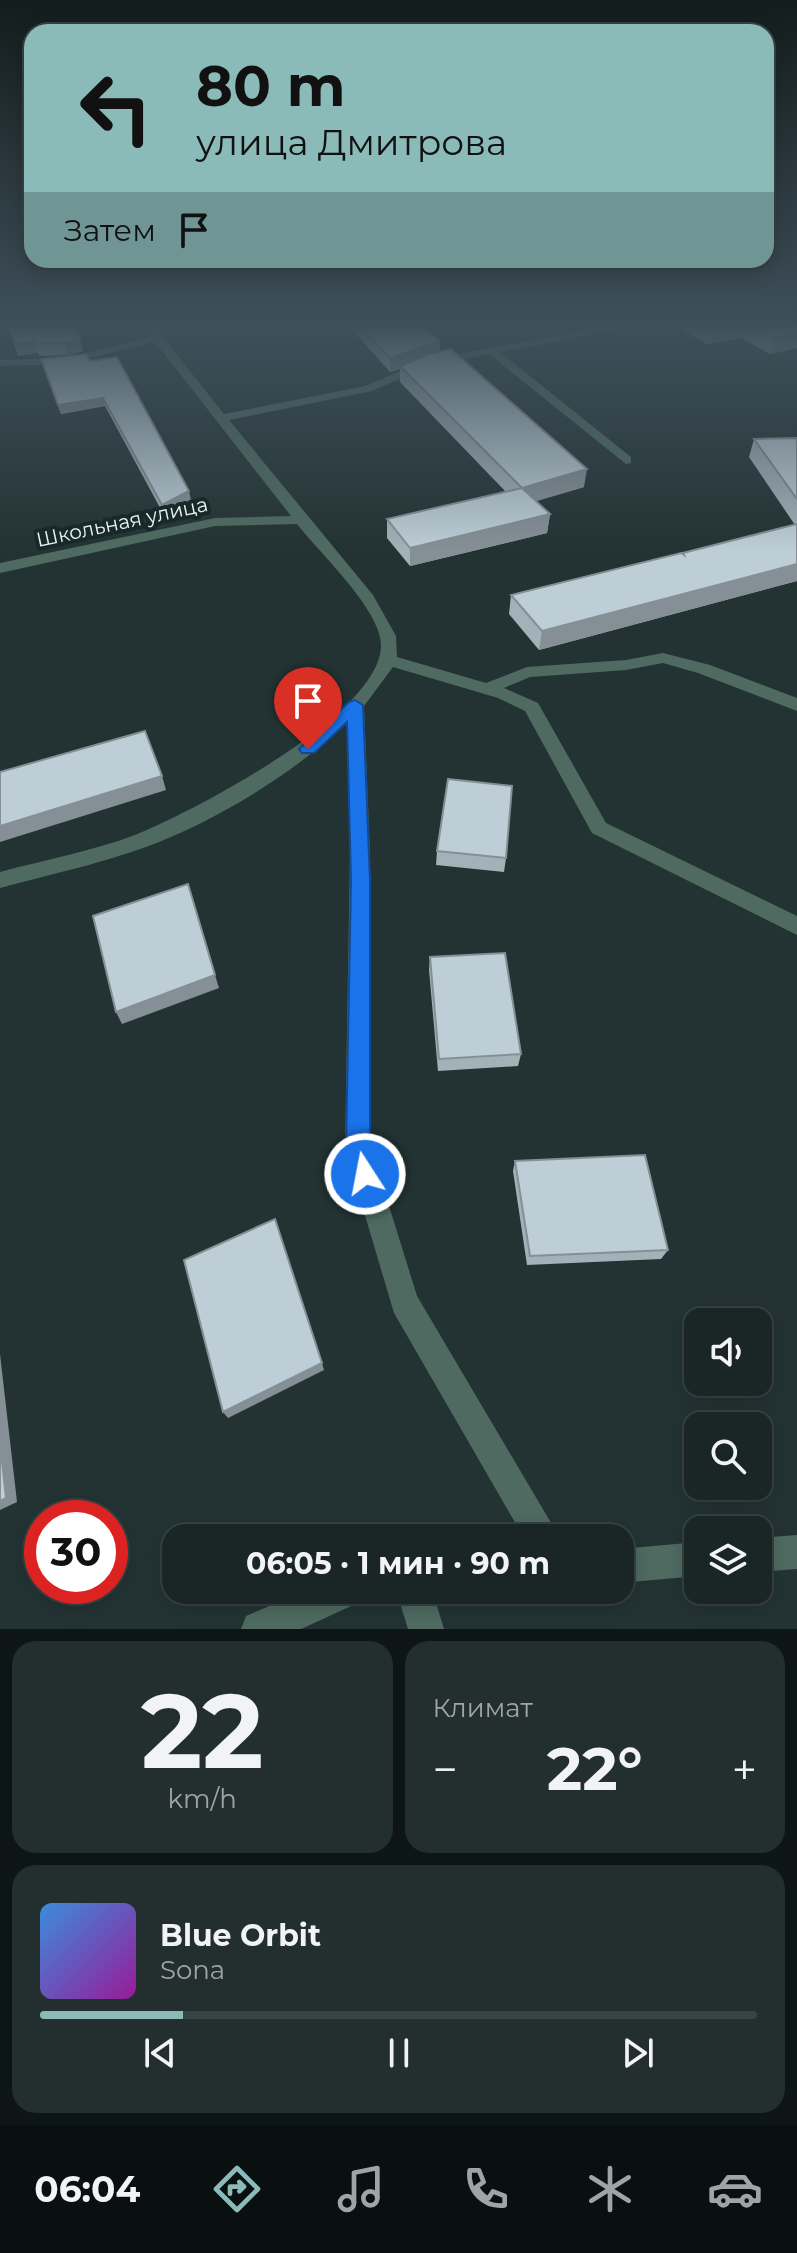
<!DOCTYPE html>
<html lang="ru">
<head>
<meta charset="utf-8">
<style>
	body { margin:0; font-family:Montserrat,sans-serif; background:#232e2e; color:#f1f3f6; height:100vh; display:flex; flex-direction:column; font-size:30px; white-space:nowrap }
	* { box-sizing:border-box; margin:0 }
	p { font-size:26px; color:#9fa5a7 }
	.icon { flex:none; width:44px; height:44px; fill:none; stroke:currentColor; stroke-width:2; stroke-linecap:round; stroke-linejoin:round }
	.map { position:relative; height:1629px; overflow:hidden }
	.sheet { display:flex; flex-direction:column; gap:12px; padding:12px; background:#0e1515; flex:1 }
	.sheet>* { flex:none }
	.guide { position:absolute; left:24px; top:24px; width:750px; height:244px; border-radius:24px; box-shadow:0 4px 20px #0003,0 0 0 2px #384343; background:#8bbbb9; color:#111; overflow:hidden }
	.tools { position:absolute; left:684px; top:1308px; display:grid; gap:16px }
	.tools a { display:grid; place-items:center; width:88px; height:88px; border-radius:16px; background:#1a2626; box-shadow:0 4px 20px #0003,0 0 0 2px #384343; font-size:40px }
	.speed { position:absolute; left:24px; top:1500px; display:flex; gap:16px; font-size:40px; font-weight:700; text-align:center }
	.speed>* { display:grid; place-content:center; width:104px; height:104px; border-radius:50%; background:#1a2626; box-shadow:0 4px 20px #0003,0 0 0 2px #384343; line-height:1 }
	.speed .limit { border:12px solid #d22; background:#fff; color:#111 }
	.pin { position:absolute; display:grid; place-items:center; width:68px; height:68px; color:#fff; margin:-82px -34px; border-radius:50% 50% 50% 0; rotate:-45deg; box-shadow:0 0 8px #0007 }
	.pin .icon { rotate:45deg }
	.me { position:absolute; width:88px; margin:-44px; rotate:349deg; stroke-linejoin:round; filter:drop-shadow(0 0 6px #0008) }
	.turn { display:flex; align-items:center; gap:28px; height:168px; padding:0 40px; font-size:36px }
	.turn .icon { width:104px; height:104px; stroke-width:2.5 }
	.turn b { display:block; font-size:56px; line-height:68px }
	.then { display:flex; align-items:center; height:76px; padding:0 40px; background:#0003; gap:16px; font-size:30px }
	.big { font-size:60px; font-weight:700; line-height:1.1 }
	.sheet .card { flex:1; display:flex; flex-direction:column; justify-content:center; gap:12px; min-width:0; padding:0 28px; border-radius:24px; background:#232e2e }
	.sheet .dial { align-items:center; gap:0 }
	.dial b { font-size:104px; line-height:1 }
	.song { display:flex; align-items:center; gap:24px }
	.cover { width:96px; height:96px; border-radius:12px; background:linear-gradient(135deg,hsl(210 70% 55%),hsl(300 70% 35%)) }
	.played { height:8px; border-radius:4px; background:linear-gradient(90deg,#8bbbb9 20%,#384343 20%) }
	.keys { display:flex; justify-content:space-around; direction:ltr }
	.heat { display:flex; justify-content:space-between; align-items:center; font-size:44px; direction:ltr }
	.sheet .tiles { flex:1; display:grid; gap:12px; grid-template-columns:1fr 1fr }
	.card:last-child { grid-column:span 2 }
	.trip { position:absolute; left:162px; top:1524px; width:472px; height:80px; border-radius:24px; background:#1a2626; box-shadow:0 4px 20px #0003,0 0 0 2px #384343; font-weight:700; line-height:80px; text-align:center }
	.dock { display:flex; height:128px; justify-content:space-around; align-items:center; background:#0a0f0f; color:#9fa5a7 }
	.dock .icon { width:56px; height:56px }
	.dock .current { color:#8bbbb9 }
	.dock b { font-size:36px; color:#f1f3f6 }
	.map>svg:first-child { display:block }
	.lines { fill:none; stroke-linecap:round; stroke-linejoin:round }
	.minor { fill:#4f6b61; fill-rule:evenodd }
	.wall { fill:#a3b1b8 }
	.shaded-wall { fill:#859096 }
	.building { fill:#beced6; stroke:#859096; stroke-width:2 }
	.route { fill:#1a73e8; stroke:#114b97; stroke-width:2 }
	.labels { text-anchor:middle; stroke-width:8; stroke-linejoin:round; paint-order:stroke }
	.far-street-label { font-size:20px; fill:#e9f2f3; stroke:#192929 }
</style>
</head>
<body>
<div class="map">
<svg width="797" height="1629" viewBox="0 0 797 1629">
	<rect width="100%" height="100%" fill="#233333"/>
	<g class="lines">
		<!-- minor -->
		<g class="minor">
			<path d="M146,323H156L163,337L224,414L365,386L424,361L620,323H639L634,326L500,352L631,457V463L626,464L489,354L427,367L372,391L229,420L373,595L396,636L397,657L486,683L527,667L626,660L663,653L710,665L797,698V711L698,673L663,663L626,670L530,677L504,688L538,703L606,823L797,916V935L592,833L525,711L498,698L393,667L364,706L370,852L371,1148L417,1296L560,1538H524L394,1313L345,1148L350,852L347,723C293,774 213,823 143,848C96,865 47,875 0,888V872C44,860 93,851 135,835C190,813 397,707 380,637C372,602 320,553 297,524L215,526L0,573V563L215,518L291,516L155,342L67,364L0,366V360L67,358L152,336Z"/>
			<polygon points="797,1535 797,1569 758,1572 758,1538"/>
			<polygon points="698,1542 698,1576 620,1583 620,1549"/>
			<polygon points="307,1590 366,1590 360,1602 301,1629 241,1629 246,1616"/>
			<polygon points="396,1590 432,1590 444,1629 408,1629"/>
		</g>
	</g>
	<!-- wall -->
	<g class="wall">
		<polygon points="7,323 80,339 83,351 67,355 39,356 38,353 18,356"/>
		<polygon points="346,323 419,323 440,341 439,351 584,487 536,501 550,514 547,533 410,566 387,538 387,519 506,492 400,382 400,369 390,372"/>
		<polygon points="670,323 797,323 797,348 770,354 741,338 707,344"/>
		<polygon points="41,359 90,361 191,500 164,515 105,406 61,414"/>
		<polygon points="797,438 797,581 539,650 509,614 511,595 682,554 795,525 749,457 754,439"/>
		<polygon points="437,851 506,858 504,872 436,865"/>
		<polygon points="430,957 521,1054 518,1066 438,1071 429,970"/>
		<polygon points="515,1161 668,1250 661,1259 527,1265 513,1171"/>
	</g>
	<!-- shaded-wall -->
	<g class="shaded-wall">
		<polygon points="745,323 741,338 707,344 711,329"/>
		<polygon points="797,333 797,348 770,354 774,338"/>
		<polygon points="80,339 83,351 67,355 64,343"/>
		<polygon points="34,341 38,353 18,356 15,344"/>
		<polygon points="440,341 439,355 400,366 400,369 390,372 390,358"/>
		<polygon points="103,398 105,406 61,414 58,405"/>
		<polygon points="587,469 584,487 520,506 522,488"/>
		<polygon points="189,491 191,500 164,515 162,505"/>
		<polygon points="550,514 547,533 410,566 410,548"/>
		<polygon points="797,564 797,581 539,650 542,631"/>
		<polygon points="162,776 166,790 0,842 0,826"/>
		<polygon points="215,975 219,988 122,1024 116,1012"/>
		<polygon points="0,1354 17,1502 0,1510"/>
		<polygon points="322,1363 324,1370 228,1418 223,1412"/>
	</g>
	<!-- building -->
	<g class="building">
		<polygon points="7,323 72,323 80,339 64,343 35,344 34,341 15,344"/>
		<polygon points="358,323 419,323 440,341 390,358"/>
		<polygon points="700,323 742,323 711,329"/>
		<polygon points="746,323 797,323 797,333 774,338"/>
		<polygon points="451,349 587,469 522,488 400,366 428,354"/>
		<polygon points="86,354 90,361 117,357 189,491 162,505 103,398 58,405 41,359"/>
		<polygon points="797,438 797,499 754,439"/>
		<polygon points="522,488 550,514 410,548 387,519"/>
		<polygon points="797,524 797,564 542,631 511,595 681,553 684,555 683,553"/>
		<polygon points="145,731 162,776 0,826 0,772"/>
		<polygon points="448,779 512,786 506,858 437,851"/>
		<polygon points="188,884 215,975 116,1012 93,916"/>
		<polygon points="505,953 521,1054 439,1059 430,957"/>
		<polygon points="645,1155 668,1250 530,1256 515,1161"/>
		<polygon points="275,1219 322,1363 223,1412 184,1260"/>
		<polygon points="0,1443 6,1498 0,1501"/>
	</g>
	<!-- sky -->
	<linearGradient id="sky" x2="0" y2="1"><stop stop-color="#131c1c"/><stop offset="0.59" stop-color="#3f505b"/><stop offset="1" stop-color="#3f505b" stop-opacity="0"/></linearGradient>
	<rect width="797" height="551" fill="url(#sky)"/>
	<!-- route -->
	<polygon class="route" points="355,700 363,705 370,880 370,1148 378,1174 374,1183 365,1186 357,1183 346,1148 351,880 347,722 314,753 302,753 299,749 349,702"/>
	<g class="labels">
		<!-- far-street labels -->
		<g class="far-street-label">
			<text transform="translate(122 522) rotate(-12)" y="7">Школьная улица</text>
		</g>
	</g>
</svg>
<div class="tools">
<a><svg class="icon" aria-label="sound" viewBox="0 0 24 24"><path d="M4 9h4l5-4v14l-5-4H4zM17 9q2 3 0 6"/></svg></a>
<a><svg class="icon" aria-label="search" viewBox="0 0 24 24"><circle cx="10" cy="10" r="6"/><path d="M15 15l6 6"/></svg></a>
<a><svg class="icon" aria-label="layers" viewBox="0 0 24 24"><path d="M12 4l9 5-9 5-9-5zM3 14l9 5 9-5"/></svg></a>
</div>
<div class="speed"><div class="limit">30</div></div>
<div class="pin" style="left:308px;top:749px;background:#d93025"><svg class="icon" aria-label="arrive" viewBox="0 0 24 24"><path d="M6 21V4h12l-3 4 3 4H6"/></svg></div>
<svg class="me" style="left:365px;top:1174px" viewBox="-20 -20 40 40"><circle r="17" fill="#1a73e8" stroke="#fff" stroke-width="3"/><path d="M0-11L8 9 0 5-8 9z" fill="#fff"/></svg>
<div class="trip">06:05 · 1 мин · 90 m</div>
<div class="guide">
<div class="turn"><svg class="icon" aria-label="left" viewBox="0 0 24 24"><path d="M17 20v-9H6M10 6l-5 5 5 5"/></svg><div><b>80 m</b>улица Дмитрова</div></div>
<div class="then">Затем<svg class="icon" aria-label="arrive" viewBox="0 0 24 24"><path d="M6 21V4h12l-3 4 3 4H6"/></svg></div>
</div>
</div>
<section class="sheet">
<div class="tiles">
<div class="card dial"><b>22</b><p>km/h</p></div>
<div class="card"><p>Климат</p>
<div class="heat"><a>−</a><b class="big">22°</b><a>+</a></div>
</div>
<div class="card">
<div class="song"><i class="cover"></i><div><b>Blue Orbit</b><p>Sona</p></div></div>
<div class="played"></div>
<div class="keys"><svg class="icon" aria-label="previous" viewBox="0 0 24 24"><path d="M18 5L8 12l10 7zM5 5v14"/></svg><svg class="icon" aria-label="pause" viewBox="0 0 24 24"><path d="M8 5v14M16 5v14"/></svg><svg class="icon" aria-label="next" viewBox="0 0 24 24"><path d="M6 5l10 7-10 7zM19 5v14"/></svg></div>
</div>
</div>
</section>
<nav class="dock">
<b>06:04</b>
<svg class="icon current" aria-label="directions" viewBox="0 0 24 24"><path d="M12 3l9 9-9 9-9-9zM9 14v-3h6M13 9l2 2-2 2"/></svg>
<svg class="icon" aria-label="music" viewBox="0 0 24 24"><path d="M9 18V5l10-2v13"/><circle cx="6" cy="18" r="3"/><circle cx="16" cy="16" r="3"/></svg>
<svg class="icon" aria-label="phone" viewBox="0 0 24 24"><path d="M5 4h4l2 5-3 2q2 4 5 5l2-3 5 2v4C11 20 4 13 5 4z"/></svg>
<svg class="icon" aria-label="climate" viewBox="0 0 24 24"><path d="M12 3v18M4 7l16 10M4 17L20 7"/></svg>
<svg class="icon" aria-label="car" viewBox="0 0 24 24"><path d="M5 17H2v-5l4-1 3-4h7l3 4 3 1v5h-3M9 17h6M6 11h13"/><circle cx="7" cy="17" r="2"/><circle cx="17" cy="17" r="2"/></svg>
</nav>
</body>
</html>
